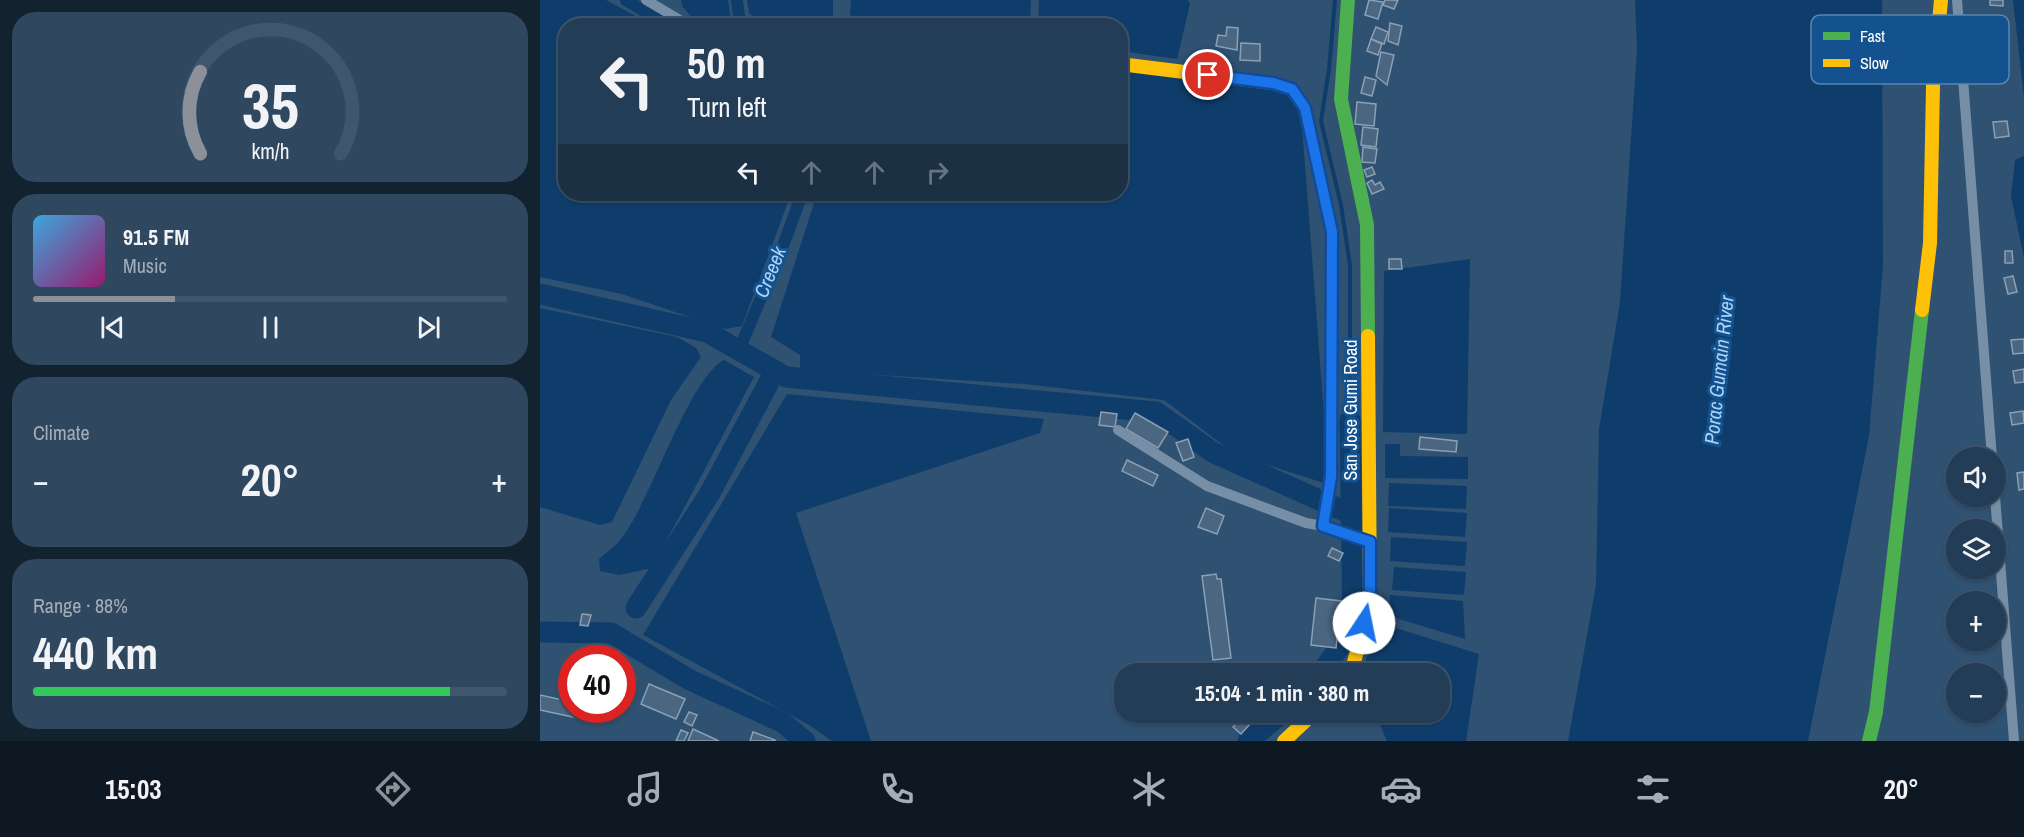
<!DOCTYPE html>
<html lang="en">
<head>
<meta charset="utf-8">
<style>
	body { margin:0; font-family:"Archivo Narrow",sans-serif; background:#2f4860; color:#f1f3f6; height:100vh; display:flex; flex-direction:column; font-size:22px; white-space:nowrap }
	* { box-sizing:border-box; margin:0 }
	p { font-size:20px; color:#a3aeb9 }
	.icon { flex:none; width:33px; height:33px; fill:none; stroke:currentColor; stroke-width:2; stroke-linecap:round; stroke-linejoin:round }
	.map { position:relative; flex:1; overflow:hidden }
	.panel { display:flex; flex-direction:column; gap:12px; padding:12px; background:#13222f; width:540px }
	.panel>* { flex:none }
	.guide { position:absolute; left:18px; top:18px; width:570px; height:183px; border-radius:24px; box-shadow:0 2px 4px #0004,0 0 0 2px #40566c; background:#233d56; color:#f1f3f6; overflow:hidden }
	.controls { position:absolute; left:1406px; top:447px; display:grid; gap:12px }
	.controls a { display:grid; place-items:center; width:60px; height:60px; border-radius:50%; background:#233d56; box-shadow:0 2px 4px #0004,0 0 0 2px #40566c; font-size:30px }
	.speed { position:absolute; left:18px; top:645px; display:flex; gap:12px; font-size:30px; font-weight:700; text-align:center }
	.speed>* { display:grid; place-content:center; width:78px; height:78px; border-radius:50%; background:#233d56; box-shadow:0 2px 4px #0004,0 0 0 2px #40566c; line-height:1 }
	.speed .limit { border:9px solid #d22; background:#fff; color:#111 }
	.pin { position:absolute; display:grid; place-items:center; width:51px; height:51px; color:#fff; margin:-26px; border:3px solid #fff; border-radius:50%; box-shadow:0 2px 6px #0007 }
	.me { position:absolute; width:66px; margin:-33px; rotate:11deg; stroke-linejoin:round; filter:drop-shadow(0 0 4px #0008) }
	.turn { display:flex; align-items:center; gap:21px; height:126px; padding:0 30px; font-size:27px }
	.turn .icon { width:78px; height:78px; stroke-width:2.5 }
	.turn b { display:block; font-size:42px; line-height:51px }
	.lanes { display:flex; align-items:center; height:57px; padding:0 30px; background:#0003; justify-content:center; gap:30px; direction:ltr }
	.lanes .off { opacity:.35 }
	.big { font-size:45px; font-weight:700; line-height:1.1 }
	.panel .tile { flex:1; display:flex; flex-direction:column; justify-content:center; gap:9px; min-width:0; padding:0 21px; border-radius:24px; background:#2f4860 }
	.panel .dial { align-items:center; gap:0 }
	.dial svg { height:156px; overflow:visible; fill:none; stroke:#40566c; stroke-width:7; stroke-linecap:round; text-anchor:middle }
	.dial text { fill:#f1f3f6; stroke:none }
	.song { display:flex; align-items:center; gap:18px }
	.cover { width:72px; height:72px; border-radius:9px; background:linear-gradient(135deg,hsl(200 70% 55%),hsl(320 70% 35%)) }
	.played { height:6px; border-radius:3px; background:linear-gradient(90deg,#8c9099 30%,#40566c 30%) }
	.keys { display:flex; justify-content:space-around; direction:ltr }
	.heat { display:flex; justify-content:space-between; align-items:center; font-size:33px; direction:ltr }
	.charge { height:9px; border-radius:4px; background:linear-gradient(90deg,#34c759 88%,#40566c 0) }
	.trip { position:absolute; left:574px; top:663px; width:336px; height:60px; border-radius:24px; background:#233d56; box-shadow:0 2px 4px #0004,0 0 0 2px #40566c; font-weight:700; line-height:60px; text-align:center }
	.tabs { display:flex; height:96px; justify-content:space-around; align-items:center; background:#0e1822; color:#a3aeb9 }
	.tabs .icon { width:42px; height:42px }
	.tabs .current { color:#8c9099 }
	.tabs b { font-size:27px; color:#f1f3f6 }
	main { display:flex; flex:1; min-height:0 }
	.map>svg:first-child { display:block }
	.water { fill:#0f3d6b }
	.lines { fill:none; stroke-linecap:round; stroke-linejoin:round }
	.stream { stroke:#0f3d6b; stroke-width:4 }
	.canal { stroke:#0f3d6b; stroke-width:12 }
	.river { stroke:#0f3d6b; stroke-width:21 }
	.building { fill:#4a6681; stroke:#8ba0b4; stroke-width:1.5 }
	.street { stroke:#768fa6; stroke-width:10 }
	.fast { stroke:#4caf50; stroke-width:14 }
	.slow { stroke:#ffc107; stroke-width:14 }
	.route-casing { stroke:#114b97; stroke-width:15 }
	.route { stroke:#1a73e8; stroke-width:10 }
	.labels { text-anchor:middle; stroke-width:6; stroke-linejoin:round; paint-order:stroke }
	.street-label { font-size:18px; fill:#fff; stroke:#13528e }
	.water-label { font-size:20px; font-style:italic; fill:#a9d3f8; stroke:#13528e }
	.key { fill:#13528e; stroke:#5a86b0; stroke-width:1.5 }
	.key-label { font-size:16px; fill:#fff }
</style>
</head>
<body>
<main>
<section class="panel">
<div class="tile dial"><svg viewBox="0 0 100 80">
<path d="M14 69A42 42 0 1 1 86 69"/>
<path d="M14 69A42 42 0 0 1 14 27" stroke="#8c9099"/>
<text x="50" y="56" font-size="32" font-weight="700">35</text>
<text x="50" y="72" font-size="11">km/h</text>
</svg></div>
<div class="tile">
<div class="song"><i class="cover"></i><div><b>91.5 FM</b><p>Music</p></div></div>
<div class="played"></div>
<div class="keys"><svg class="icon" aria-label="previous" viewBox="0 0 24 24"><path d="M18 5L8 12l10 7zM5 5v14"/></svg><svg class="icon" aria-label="pause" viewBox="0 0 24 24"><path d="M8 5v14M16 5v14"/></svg><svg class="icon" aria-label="next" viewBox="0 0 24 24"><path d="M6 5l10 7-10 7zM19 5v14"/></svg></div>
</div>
<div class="tile"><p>Climate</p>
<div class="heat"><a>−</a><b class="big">20°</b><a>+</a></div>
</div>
<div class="tile"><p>Range · 88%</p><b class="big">440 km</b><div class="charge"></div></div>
</section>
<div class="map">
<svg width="1484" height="741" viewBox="0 0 1484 741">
	<rect width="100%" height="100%" fill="#2f5172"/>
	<!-- water -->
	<g class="water">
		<polygon points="0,0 66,0 112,25 26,26 26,194 251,194 202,326 185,329 82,294 0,277"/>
		<polygon points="141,0 188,0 191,19 153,19 142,6"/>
		<polygon points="207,0 293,0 293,25 222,25 209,13"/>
		<polygon points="311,0 491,0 490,25 321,25 310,14"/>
		<polygon points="499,0 648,0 650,4 637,59 581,51 580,26 498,25"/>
		<polygon points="1095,0 1342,0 1343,266 1329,436 1268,741 1028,741 1056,585 1059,429 1080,302 1097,49"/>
		<polygon points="1473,0 1484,0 1484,98"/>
		<polygon points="581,71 733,88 748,93 761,112 788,467 784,483 696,455 624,400 484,384 260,370 260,355 231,337 277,194 580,194"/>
		<polygon points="1484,156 1484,258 1471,196 1475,160"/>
		<polygon points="930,259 927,434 843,432 844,271"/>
		<polygon points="0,308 137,337 156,348 161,357 131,400 72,522 60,525 0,507"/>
		<path d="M184,360L214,377L112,568L79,575L60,571L59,559C67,552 77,545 83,536C111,500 149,378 184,360Z"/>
		<polygon points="247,394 504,419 500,433 256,513 331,741 292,741 269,725 103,635"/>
		<polygon points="845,444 860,444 860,456 928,457 928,479 845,478"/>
		<polygon points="849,483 927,486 926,509 848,506"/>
		<polygon points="849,508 927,513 925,537 848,532"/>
		<polygon points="851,537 927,542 925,566 850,561"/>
		<polygon points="854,567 926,572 924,595 852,590"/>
		<polygon points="850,595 923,601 925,639 849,616"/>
		<polygon points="840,623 939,654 926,741 847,741 835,713 900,712 900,674 821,673"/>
	</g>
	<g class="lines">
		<!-- stream -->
		<polyline class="stream" points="795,0 789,69 781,121 801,205 810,265 810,420"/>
		<!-- canal -->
		<g class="canal">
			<polyline points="86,0 129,26"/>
			<polyline points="197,0 200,24"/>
			<polyline points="199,350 243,246 262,194"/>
		</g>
		<!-- river -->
		<g class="river">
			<polyline points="0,294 167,332 246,377 616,412 674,453 811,514"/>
			<polyline points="96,608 170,493 235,371"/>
			<polyline points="0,632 71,633 150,680 242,722 265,741"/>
			<polyline points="780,674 813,629 810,420"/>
			<polyline points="708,741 743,712"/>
		</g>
	</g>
	<!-- building -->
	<g class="building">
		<polygon points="829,0 843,2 838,19 825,15"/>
		<polygon points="845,0 858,0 854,9 843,5"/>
		<polygon points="1450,0 1463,0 1463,6 1450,5"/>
		<polygon points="850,23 862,26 858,45 848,41"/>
		<polygon points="687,27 698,28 697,50 676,46 678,35 686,36"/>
		<polygon points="836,27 848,32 844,44 831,39"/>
		<polygon points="831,39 842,44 838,55 827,51"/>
		<polygon points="701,43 720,44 720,61 700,60"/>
		<polygon points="841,52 854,55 847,85 836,76"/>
		<polygon points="825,77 836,80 832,96 821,93"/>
		<polygon points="817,102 836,104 834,126 815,124"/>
		<polygon points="1467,121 1469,136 1455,138 1453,122"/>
		<polygon points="823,127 838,129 836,147 821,145"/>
		<polygon points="823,147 837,149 835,163 822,162"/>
		<polygon points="832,167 835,174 827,177 824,170"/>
		<polygon points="832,180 835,185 840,182 844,189 832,194 827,183"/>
		<polygon points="1465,251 1472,251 1473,263 1465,263"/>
		<polygon points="849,259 861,259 862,269 849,269"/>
		<polygon points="1473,276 1477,292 1468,294 1464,278"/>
		<polygon points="1484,339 1484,353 1473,354 1471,340"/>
		<polygon points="1484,369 1484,382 1475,383 1473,371"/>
		<polygon points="1483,411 1484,423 1472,425 1470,413"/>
		<polygon points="561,412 577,414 575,427 559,425"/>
		<polygon points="595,413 628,432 618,448 586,429"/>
		<polygon points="880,437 917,441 916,452 879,449"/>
		<polygon points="648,439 654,457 643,461 636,443"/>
		<polygon points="587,460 618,475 613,486 582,471"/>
		<polygon points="1484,472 1484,489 1479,490 1477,473"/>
		<polygon points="666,508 684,516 677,534 658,527"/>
		<polygon points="792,548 803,553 799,561 788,556"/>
		<polygon points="676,574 677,579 681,579 691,658 673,660 662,576"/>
		<polygon points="776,598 801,601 796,648 771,645"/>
		<polygon points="42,614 51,615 48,626 40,625"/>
		<polygon points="109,684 145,699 136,719 101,704"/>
		<polygon points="0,695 32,702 32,710 64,710 61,723 0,710"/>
		<polygon points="149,712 157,715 152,726 144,722"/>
		<polygon points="703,717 710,724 701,734 693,727"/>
		<polygon points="153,729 179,741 148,741"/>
		<polygon points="141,730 148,733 144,741 136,741"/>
		<polygon points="213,732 235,740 234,741 210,741"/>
	</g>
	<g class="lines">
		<!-- street -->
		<g class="street">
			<polyline points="106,0 150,26"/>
			<polyline points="1417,0 1452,458"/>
			<polyline points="578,430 667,486 766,523 783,526 830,542"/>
			<polyline points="1455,496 1474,741"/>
		</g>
		<!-- fast -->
		<g class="fast">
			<polyline points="808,0 801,99 827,225 828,336"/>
			<polyline points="783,526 791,477 792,286"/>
			<polyline points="1329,741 1336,712 1382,310"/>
		</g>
		<!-- slow -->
		<g class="slow">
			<polyline points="580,64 733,83 752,89 765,108 792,232 792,286"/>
			<polyline points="1382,310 1390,243 1393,86 1401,0"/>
			<polyline points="807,674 813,666 830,602 828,336"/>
			<polyline points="744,741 775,712"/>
		</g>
	</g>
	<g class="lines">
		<defs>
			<polyline id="route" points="668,75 733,83 752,89 765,108 792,232 791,477 783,526 830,542 830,602 824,623"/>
		</defs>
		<!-- route casing -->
		<use href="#route" class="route-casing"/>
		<!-- route -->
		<use href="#route" class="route"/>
	</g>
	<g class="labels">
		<!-- street labels -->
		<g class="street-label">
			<text transform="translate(811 410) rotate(-90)" y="6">San Jose Gumi Road</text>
		</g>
		<!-- water labels -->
		<g class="water-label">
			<text transform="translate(230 272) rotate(-68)" y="7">Creeek</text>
			<text transform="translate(1179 370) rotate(-84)" y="7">Porac Gumain River</text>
		</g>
	</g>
	<!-- legend -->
	<rect x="1271" y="15" width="198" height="69" rx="9" class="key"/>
	<rect x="1283" y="32" width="27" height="8" fill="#4caf50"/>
	<rect x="1283" y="59" width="27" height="8" fill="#ffc107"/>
	<g class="key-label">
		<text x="1320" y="42">Fast</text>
		<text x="1320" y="69">Slow</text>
	</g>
</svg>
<div class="controls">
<a><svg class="icon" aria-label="sound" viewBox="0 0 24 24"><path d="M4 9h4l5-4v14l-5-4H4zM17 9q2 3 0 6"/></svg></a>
<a><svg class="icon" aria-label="layers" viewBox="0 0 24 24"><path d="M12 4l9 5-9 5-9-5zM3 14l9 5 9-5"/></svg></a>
<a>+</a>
<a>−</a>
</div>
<div class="speed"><div class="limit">40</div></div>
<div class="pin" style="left:668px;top:75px;background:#d93025"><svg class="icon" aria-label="arrive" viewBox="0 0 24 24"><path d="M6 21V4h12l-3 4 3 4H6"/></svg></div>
<svg class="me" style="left:824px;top:623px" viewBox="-20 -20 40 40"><circle r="19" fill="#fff"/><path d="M0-13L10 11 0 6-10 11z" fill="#1a73e8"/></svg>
<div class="trip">15:04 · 1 min · 380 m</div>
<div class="guide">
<div class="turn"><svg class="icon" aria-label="left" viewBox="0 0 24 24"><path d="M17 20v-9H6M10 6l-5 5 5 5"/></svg><div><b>50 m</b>Turn left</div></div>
<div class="lanes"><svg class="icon" aria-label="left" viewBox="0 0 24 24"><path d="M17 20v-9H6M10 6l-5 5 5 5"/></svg><svg class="icon off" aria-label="ahead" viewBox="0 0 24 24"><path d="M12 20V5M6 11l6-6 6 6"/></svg><svg class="icon off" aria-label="ahead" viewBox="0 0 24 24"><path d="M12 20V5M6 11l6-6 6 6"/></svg><svg class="icon off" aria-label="right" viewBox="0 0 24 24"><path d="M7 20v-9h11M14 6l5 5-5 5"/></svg></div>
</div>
</div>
</main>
<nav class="tabs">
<b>15:03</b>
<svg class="icon current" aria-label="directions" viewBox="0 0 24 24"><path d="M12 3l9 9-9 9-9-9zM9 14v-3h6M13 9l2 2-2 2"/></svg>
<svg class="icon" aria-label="music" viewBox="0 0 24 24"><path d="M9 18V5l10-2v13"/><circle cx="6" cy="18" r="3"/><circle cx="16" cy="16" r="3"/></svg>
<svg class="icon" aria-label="phone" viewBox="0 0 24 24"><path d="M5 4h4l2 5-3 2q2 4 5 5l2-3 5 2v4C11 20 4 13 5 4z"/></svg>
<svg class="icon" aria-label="climate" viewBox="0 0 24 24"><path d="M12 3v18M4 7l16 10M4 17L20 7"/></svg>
<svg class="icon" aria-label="car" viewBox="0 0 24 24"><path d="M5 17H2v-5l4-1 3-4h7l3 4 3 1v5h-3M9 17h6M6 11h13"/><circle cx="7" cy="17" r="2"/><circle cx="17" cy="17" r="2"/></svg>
<svg class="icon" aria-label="filters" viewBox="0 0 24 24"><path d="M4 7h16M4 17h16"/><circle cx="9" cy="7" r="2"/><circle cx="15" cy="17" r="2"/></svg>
<b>20°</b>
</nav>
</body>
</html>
